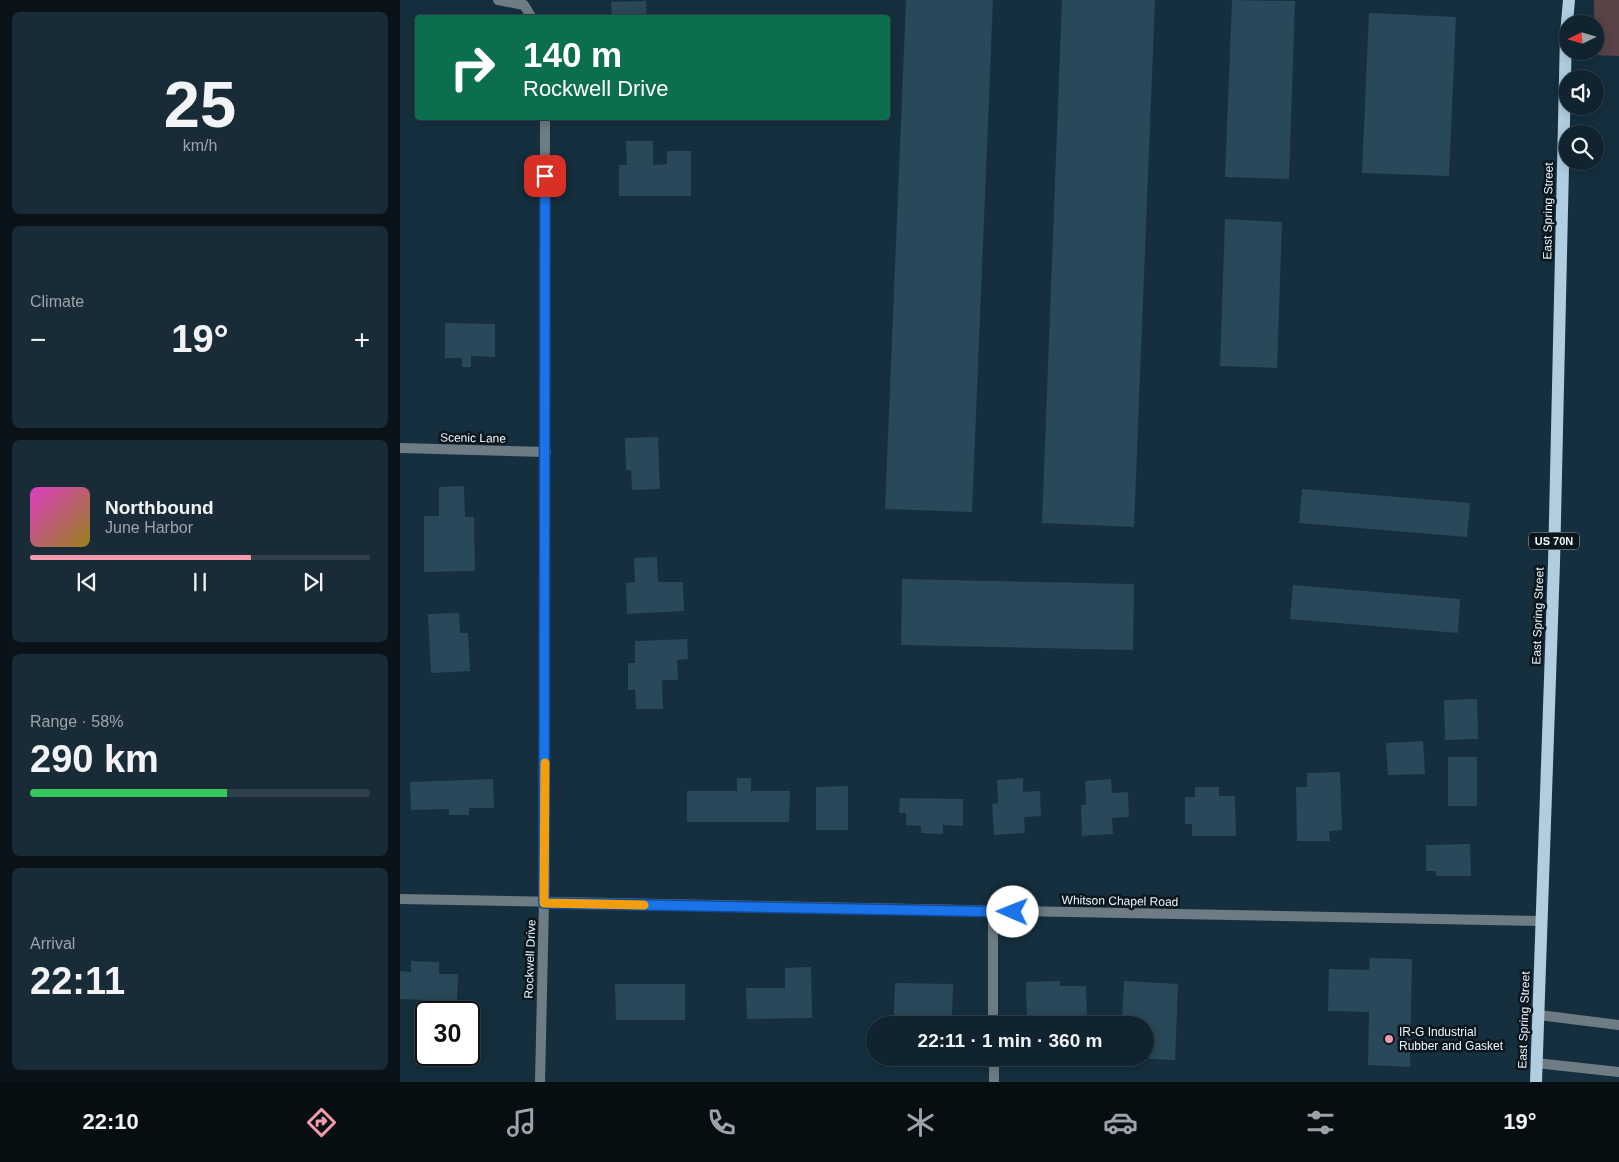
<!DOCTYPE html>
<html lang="en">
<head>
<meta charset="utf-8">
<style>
	body { margin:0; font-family:Helvetica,sans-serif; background:#192b36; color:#f1f3f6; height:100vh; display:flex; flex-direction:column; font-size:19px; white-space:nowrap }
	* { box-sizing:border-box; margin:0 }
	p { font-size:16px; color:#9ca4aa }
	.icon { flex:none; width:28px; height:28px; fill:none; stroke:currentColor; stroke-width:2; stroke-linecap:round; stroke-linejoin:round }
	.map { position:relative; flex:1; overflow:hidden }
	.drawer { display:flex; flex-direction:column; gap:12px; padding:12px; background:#091319; width:400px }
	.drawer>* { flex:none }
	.guide { position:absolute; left:15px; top:15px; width:475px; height:105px; border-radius:5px; box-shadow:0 2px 12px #0003,0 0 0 1px #30404a; background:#0b6e4f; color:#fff; overflow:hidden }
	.needle { width:32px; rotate:265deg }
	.tools { position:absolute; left:1159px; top:15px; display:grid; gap:10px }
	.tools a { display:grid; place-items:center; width:45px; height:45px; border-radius:50%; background:#10232e; box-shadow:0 2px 12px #0003,0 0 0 1px #30404a; font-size:25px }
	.speed { position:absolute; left:15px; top:1001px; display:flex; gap:10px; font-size:25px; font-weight:700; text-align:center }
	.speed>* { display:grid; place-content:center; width:65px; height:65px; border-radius:50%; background:#10232e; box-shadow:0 2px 12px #0003,0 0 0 1px #30404a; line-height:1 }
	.speed .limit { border:2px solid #111; border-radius:8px; background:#fff; color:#111 }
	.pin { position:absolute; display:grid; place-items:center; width:42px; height:42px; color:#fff; margin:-21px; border-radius:10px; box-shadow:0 2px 8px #0006 }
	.me { position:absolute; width:55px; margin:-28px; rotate:271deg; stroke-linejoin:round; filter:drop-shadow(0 0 4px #0008) }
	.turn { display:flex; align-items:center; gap:18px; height:105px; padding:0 25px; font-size:22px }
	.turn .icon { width:65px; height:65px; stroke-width:2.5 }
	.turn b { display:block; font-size:35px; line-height:42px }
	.big { font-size:38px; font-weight:700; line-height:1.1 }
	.drawer .widget { flex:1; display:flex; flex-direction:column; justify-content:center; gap:8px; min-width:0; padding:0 18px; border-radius:8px; background:#192b36 }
	.drawer .dial { align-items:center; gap:0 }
	.dial b { font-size:65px; line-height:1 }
	.song { display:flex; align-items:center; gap:15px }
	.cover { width:60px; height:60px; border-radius:8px; background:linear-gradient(135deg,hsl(310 70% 55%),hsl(50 70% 35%)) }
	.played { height:5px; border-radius:2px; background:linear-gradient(90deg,#f39aac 65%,#30404a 65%) }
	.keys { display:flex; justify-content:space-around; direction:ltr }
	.heat { display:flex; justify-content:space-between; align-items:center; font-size:28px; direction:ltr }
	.charge { height:8px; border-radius:4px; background:linear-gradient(90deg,#34c759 58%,#30404a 0) }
	.trip { position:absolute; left:466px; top:1016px; width:288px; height:50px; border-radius:25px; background:#10232e; box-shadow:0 2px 12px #0003,0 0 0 1px #30404a; font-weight:700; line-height:50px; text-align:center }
	.tabs { display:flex; height:80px; justify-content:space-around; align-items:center; background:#060e12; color:#9ca4aa }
	.tabs .icon { width:35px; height:35px }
	.tabs .on { color:#f39aac }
	.tabs b { font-size:22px; color:#f1f3f6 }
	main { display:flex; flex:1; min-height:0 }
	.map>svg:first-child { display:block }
	.green { fill:#5a4347 }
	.building { fill:#294859 }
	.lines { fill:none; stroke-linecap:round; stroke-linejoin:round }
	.minor { stroke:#6e7c85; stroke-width:10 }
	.primary { stroke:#b0cee0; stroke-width:12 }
	.route-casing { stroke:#114b97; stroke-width:12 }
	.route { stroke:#1a73e8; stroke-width:9 }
	.slow { stroke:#f59e0b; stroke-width:9 }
	.poi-dot { fill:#f39aac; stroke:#0b161c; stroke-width:2 }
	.labels { text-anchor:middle; stroke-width:5; stroke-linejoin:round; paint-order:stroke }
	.shield { fill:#0b161c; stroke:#a8b4ba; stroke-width:1 }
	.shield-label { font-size:11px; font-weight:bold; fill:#ebf7fe }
	.street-label { font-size:12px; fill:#ebf7fe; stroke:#0b161c }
	.poi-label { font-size:12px; fill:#ebf7fe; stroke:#0b161c; text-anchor:start }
</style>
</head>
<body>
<main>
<section class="drawer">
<div class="widget dial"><b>25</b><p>km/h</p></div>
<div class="widget"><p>Climate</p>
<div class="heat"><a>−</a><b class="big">19°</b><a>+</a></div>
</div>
<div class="widget">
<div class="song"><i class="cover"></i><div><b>Northbound</b><p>June Harbor</p></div></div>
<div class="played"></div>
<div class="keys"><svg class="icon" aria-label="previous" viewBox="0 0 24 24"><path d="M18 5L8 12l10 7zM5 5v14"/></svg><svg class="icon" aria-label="pause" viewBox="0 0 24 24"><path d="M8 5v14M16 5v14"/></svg><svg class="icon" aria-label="next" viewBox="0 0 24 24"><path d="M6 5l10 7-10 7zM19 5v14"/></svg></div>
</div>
<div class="widget"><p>Range · 58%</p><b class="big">290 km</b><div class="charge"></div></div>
<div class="widget"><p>Arrival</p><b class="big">22:11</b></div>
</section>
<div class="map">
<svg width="1219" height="1082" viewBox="0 0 1219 1082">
	<rect width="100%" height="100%" fill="#152f3e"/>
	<!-- green -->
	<polygon class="green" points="1194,0 1219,0 1219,56 1193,55 1193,51 1195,51"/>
	<!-- building -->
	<g class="building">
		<polygon points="506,0 593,0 572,512 485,509"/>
		<polygon points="662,0 755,0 734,527 642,523"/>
		<polygon points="832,0 895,1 889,179 825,177"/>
		<polygon points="246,1 247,18 212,18 211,2"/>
		<polygon points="969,13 1056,17 1049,176 962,173"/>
		<polygon points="226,141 253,141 253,165 267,164 267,151 291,151 291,196 219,196 219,165 227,165"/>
		<polygon points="825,219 882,222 877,368 820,366"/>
		<polygon points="45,323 95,324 95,357 71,356 71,367 62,367 62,358 45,358"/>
		<polygon points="258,437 260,489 232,490 231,470 226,470 225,438"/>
		<polygon points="64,486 65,517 74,517 75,571 24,572 24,516 39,516 39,487"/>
		<polygon points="902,489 1070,503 1067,537 899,523"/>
		<polygon points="257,557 258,582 283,582 284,611 227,614 226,583 235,582 234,558"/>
		<polygon points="502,579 734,584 733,650 501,645"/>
		<polygon points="893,585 1060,599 1058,633 890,619"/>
		<polygon points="59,613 60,633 68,633 70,671 31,673 28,614"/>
		<polygon points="287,639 288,659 277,660 278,680 262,680 263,709 236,709 235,690 228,690 228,663 235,663 235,641"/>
		<polygon points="1077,699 1078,739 1045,740 1044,700"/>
		<polygon points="1023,741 1025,774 988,775 986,743"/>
		<rect x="1048" y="757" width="29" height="49"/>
		<polygon points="940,772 942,830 929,831 930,841 897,841 896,787 907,787 907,773"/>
		<polygon points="337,778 351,778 351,791 390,791 389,822 287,822 287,791 337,791"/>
		<polygon points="623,778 623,792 640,791 641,816 624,817 625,833 594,835 592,804 598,803 597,780"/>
		<polygon points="93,779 94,808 69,808 69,815 49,815 49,809 11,810 10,782"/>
		<polygon points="711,779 712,793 728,792 729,817 712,818 713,834 682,836 681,805 686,805 685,781"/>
		<polygon points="448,786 448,830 416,830 416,787"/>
		<polygon points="795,787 819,787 819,796 835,796 836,836 792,836 792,824 785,824 785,797 795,797"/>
		<polygon points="500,798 563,799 563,826 543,825 543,834 521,833 521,826 506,825 506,813 499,813"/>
		<polygon points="1070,844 1071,876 1036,876 1036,871 1026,871 1026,845"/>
		<polygon points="970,958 1012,959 1010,1067 968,1065 969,1012 928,1011 929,969 969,970"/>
		<polygon points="11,961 39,962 39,974 58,974 57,1001 0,999 0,971 11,972"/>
		<polygon points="411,967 412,1018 347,1019 346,988 385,988 385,968"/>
		<polygon points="660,981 660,986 686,986 687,1017 659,1018 659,1025 627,1025 626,982"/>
		<polygon points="724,981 778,984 775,1060 749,1059 750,1032 745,1032 745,1025 742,1025 742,1021 722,1020"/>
		<polygon points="495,983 553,984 552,1017 494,1016"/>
		<polygon points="215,984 285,984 285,1020 216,1020"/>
	</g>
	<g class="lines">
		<!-- minor -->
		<g class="minor">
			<polyline points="98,0 124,5 132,18"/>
			<polyline points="0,448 146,452"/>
			<polyline points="0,899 1141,921"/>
			<polyline points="593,911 593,1025"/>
			<polyline points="1139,1015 1219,1025"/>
			<polyline points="594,1058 594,1082"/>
			<polyline points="1136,1063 1219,1072"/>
			<polyline points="140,1082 144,903 145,118"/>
		</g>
		<!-- primary -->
		<polyline class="primary" points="1136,1082 1154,563 1166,34 1169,0"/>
	</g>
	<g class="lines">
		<defs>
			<polyline id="route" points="145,176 144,903 613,912"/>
		</defs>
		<!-- route casing -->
		<use href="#route" class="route-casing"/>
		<!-- route -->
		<use href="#route" class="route"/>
		<!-- slow -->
		<polyline class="slow" points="145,763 144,903 244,905"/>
	</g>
	<!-- markers -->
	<circle class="poi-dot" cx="989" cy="1039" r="5"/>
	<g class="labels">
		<!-- shield labels -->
		<rect class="shield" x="1129" y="532.5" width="50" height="17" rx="4"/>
		<g class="shield-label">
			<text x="1154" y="545">US 70N</text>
		</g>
		<!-- street labels -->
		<g class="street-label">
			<text transform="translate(1148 211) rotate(-89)" y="4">East Spring Street</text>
			<text transform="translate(73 438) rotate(1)" y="4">Scenic Lane</text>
			<text transform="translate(1138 616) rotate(-88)" y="4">East Spring Street</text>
			<text transform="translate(720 901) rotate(1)" y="4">Whitson Chapel Road</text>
			<text transform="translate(130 959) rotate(-88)" y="4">Rockwell Drive</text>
			<text transform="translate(1124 1020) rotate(-88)" y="4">East Spring Street</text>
		</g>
		<!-- poi labels -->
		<g class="poi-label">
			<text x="999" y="1036">IR-G Industrial<tspan x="999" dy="14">Rubber and Gasket</tspan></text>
		</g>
	</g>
</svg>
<div class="tools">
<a><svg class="needle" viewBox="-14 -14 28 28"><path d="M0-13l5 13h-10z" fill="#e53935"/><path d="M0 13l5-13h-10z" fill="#9ca4aa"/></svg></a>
<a><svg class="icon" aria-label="sound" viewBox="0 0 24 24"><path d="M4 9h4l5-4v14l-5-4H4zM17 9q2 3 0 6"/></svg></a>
<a><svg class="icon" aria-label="search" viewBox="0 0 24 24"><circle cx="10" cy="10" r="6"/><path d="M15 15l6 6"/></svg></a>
</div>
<div class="speed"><div class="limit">30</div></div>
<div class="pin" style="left:145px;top:176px;background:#d93025"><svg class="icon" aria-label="arrive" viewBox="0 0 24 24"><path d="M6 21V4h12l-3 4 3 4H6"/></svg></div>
<svg class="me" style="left:613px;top:912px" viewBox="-20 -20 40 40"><circle r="19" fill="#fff"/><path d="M0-13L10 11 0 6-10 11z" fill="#1a73e8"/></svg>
<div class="trip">22:11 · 1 min · 360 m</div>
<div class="guide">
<div class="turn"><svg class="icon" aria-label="right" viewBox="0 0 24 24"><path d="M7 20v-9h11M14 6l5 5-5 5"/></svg><div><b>140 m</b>Rockwell Drive</div></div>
</div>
</div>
</main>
<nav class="tabs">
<b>22:10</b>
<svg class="icon on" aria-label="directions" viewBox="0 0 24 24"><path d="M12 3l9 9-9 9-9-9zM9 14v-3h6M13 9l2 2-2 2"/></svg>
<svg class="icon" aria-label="music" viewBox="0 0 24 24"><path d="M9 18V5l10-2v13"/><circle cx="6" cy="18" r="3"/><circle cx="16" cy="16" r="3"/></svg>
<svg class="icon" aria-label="phone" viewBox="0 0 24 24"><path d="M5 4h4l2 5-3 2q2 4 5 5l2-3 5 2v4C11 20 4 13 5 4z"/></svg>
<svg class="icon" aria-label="climate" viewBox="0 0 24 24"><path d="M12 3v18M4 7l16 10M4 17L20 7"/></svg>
<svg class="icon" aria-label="car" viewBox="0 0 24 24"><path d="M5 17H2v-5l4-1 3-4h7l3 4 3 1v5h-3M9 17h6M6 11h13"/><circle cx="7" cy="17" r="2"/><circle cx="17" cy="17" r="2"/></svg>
<svg class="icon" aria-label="filters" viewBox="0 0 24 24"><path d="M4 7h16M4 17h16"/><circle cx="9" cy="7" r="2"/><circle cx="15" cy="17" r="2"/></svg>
<b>19°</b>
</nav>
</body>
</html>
